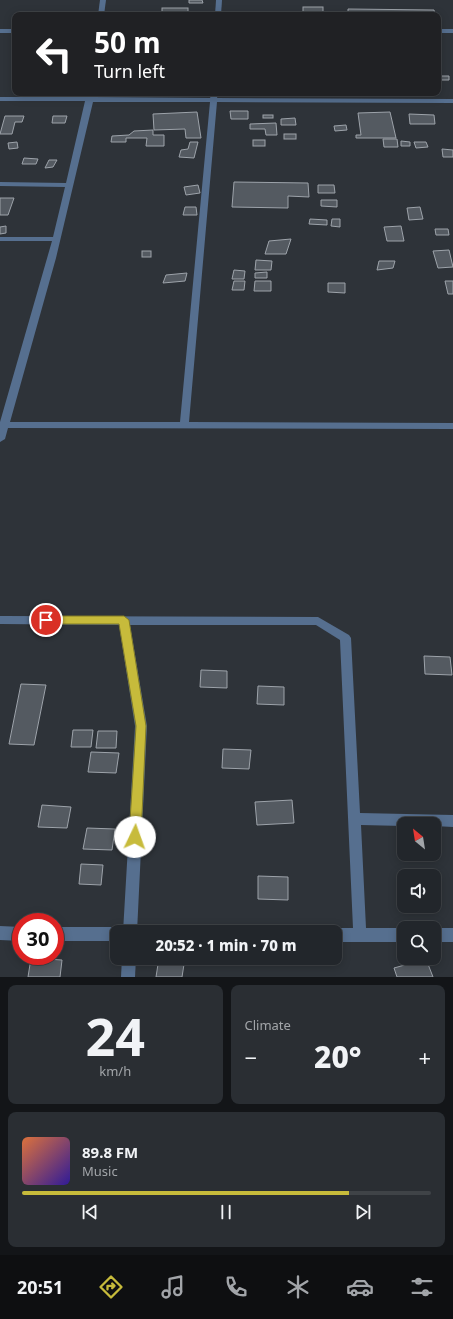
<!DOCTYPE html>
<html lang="en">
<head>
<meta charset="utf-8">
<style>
	body { margin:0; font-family:"Noto Sans",sans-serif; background:#2a2e33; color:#f1f3f6; height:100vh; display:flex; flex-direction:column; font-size:15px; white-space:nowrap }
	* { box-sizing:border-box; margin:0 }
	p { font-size:13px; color:#a2a5a9 }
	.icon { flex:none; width:22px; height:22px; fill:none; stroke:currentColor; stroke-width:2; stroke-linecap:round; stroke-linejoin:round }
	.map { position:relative; height:977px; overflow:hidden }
	.side { display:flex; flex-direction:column; gap:8px; padding:8px; background:#131518; flex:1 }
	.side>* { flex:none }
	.hud { position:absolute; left:12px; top:12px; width:429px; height:84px; border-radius:8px; box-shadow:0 2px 10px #0003,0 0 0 1px #3f4347; background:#202124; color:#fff; overflow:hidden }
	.needle { width:26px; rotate:330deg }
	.tools { position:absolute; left:397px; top:817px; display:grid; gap:8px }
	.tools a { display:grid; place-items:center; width:44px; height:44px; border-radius:8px; background:#22262b; box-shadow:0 2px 10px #0003,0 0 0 1px #3f4347; font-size:20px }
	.speed { position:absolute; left:12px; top:913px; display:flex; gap:8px; font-size:20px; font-weight:700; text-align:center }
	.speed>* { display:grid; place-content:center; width:52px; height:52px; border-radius:50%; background:#22262b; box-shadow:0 2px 10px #0003,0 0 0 1px #3f4347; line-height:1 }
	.speed .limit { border:6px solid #d22; background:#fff; color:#111 }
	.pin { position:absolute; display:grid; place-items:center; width:34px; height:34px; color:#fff; margin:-17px; border:2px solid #fff; border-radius:50%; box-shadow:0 1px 4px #0007 }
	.me { position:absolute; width:44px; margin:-22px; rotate:3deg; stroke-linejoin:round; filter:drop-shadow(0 0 3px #0008) }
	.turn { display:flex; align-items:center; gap:14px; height:84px; padding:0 16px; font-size:18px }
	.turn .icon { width:52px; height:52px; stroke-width:2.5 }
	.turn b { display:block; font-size:28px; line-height:34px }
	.big { font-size:30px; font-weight:800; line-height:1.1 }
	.side .tile { flex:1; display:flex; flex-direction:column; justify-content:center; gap:6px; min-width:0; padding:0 14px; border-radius:8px; background:#2a2e33 }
	.side .dial { align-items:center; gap:0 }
	.dial b { font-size:52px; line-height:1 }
	.song { display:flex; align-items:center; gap:12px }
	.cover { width:48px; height:48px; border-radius:6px; background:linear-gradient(135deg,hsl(20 70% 55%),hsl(250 70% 35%)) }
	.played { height:4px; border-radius:2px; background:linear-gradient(90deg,#c7bb3b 80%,#3f4347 80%) }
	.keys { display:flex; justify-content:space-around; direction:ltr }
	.heat { display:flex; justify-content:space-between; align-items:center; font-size:22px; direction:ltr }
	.side .tiles { flex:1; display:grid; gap:8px; grid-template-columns:1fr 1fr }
	.tile:last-child { grid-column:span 2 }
	.trip { position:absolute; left:110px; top:925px; width:232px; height:40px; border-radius:8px; background:#22262b; box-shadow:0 2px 10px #0003,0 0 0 1px #3f4347; font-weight:800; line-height:40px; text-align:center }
	.tab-bar { display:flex; height:64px; justify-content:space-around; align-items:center; background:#0e0f11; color:#a2a5a9 }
	.tab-bar .icon { width:28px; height:28px }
	.tab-bar .on { color:#c7bb3b }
	.tab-bar b { font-size:18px; color:#f1f3f6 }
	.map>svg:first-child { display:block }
	.building { fill:#545a61; stroke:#9da3aa }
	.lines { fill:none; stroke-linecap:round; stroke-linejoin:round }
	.minor { fill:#566f8f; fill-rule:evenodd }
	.route { fill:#c7bb3b; stroke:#817a26 }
</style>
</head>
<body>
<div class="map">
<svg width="453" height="977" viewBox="0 0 453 977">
	<rect width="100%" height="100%" fill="#2e3339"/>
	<!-- building -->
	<g class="building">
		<polygon points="189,0 202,0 203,3 189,3"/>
		<rect x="303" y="7" width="20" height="5"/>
		<rect x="162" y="8" width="26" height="5"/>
		<polygon points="348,9 434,10 435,15 348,15"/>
		<polygon points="440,76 449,76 449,80 441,80"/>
		<polygon points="230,111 248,111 248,119 231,119"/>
		<polygon points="197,112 201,138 186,138 185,129 154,130 153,114"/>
		<polygon points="390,112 396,138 356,138 356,135 361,135 358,113"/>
		<polygon points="409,114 434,115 435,124 410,124"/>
		<rect x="263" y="115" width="10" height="3"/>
		<polygon points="5,116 24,116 22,122 15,122 12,134 0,134"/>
		<polygon points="53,116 67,116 65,123 52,123"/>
		<polygon points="295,118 296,125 281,125 281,119"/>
		<polygon points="276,123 277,135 266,135 265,129 250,129 250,124"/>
		<polygon points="346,125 347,130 335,131 334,126"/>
		<polygon points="153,130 153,135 164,135 164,146 146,146 147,138 126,138 126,142 111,142 112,136 129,135 134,131"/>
		<rect x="284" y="134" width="12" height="5"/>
		<polygon points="383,139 397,139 398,147 384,147"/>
		<rect x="253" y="140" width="12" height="6"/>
		<polygon points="401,141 410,142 410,146 401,146"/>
		<polygon points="17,142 18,148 9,149 8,143"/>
		<polygon points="190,142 198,142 194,158 179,157 181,150 188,149"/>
		<polygon points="414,142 426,142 428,147 416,148"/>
		<polygon points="442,149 453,150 453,157 443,157"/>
		<polygon points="24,158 38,159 36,164 22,164"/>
		<polygon points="49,160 57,160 53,167 45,168"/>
		<polygon points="234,182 308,183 309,197 288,196 288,208 232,207"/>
		<polygon points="198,185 200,193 186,195 184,187"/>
		<polygon points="318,185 334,185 335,193 318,193"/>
		<polygon points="0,198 14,198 8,215 0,215"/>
		<polygon points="321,200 337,200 337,207 321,206"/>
		<polygon points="185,207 196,207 197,215 183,215"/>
		<polygon points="420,207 423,219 409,220 407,208"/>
		<polygon points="310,219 327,220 327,225 309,224"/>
		<polygon points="332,219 340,219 340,227 331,226"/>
		<polygon points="6,226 6,233 0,234 0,227"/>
		<polygon points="401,226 404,241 387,241 384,227"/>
		<polygon points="435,229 448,229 449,235 436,235"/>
		<polygon points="291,239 286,254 265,254 269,241"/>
		<polygon points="449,250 453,267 438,268 433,251"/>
		<rect x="142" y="251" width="9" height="6"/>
		<polygon points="256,260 272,261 271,270 255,270"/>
		<polygon points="379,261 395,261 393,268 377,270"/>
		<polygon points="234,270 245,271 244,279 232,279"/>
		<polygon points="267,272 267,278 255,278 255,273"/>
		<polygon points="187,273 185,281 163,283 166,275"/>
		<polygon points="234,281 245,281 244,290 232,290"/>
		<polygon points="255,281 271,281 271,291 254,291"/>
		<polygon points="445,281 453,281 453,294 448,294"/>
		<polygon points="328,283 345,283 345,293 328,292"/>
		<polygon points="424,656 450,657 452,675 425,674"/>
		<polygon points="201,670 227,671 227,688 200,687"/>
		<polygon points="21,684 46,685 34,745 9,744"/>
		<polygon points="258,686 284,687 284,705 257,704"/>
		<polygon points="73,730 93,730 91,747 71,747"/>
		<polygon points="98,731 117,731 116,748 96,748"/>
		<polygon points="223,749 251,750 249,769 222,768"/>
		<polygon points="91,752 119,753 116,773 88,772"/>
		<polygon points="292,800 294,823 257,825 255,802"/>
		<polygon points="42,805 71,807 67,828 38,827"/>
		<polygon points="87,828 115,829 112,850 83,849"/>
		<polygon points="81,864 103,865 101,885 79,884"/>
		<polygon points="258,876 288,877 288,900 258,899"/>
		<polygon points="31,958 62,960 60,977 28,977"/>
		<polygon points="159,958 185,958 182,977 156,977"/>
		<polygon points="426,959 433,977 397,977 394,968"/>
	</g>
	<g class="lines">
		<!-- minor -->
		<g class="minor">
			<polygon points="100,0 106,0 104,15 98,15"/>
			<polygon points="216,0 222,0 221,15 215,15"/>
			<rect x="0" y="29" width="15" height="4"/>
			<rect x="438" y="29" width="15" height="4"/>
			<path d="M87,93H95L94,97L210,98L212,94L214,93L218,95L217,98L453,99V103L217,102L189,422L453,423V429L8,428L5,439L0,442V422L52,241H0V237H53L65,187L0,186V182L66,183L85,101H0V97H86ZM93,102H210L180,422H10L56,258Z"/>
			<polygon points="0,616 318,617 349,635 351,638 360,813 453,815 453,827 434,826 434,824 404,824 404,826 361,825 366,928 404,928 404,942 335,942 335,932 330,932 335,928 353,928 340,640 316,625 130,625 147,726 137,932 123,932 135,726 119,625 0,624"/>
			<polygon points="0,926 21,927 21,941 0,940"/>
			<polygon points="55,927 117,927 122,929 123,932 117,932 117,941 55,941"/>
			<rect x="434" y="928" width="19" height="14"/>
			<polygon points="122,958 136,958 135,977 121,977"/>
		</g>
	</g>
	<!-- route -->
	<polygon class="route" points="46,616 124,616 129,620 146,726 141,837 139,841 135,842 131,841 129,837 136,726 119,624 46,624 41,620"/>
</svg>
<div class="tools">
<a><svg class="needle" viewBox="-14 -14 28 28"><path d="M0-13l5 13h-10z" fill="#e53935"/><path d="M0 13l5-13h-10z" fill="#a2a5a9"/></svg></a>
<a><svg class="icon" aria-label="sound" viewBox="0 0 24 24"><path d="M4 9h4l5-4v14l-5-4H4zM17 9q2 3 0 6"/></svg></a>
<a><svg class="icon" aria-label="search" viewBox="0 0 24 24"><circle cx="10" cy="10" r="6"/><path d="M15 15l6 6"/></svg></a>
</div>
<div class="speed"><div class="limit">30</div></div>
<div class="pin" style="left:46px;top:620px;background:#d93025"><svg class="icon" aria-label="arrive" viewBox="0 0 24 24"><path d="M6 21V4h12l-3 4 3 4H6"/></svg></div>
<svg class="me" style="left:135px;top:837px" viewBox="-20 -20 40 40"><circle r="19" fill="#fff"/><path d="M0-13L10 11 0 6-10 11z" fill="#c7bb3b"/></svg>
<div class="trip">20:52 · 1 min · 70 m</div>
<div class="hud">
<div class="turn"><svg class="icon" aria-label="left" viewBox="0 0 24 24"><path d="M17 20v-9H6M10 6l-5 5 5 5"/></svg><div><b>50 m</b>Turn left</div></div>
</div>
</div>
<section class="side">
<div class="tiles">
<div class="tile dial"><b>24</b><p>km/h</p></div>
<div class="tile"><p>Climate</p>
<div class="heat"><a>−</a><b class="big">20°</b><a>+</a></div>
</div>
<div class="tile">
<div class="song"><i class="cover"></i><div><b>89.8 FM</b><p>Music</p></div></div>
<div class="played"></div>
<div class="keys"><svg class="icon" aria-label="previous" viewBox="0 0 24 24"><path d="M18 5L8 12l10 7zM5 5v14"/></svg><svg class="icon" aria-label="pause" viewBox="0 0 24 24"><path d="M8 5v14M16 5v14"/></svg><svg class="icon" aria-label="next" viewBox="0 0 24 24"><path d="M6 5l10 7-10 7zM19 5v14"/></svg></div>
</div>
</div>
</section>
<nav class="tab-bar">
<b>20:51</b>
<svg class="icon on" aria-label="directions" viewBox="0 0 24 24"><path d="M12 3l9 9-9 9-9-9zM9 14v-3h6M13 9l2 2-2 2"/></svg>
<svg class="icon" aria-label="music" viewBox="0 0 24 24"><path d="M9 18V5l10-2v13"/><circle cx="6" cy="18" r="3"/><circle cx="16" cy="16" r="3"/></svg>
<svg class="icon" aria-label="phone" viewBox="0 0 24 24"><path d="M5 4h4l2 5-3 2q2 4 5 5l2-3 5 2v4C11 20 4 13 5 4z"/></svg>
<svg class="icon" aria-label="climate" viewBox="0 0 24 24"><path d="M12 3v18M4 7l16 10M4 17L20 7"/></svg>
<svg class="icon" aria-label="car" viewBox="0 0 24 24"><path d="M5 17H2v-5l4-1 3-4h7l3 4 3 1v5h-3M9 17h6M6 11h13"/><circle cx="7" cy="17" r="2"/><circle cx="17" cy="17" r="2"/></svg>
<svg class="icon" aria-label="filters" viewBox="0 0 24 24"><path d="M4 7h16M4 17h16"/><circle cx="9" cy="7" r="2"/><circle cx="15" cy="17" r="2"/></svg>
</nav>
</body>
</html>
